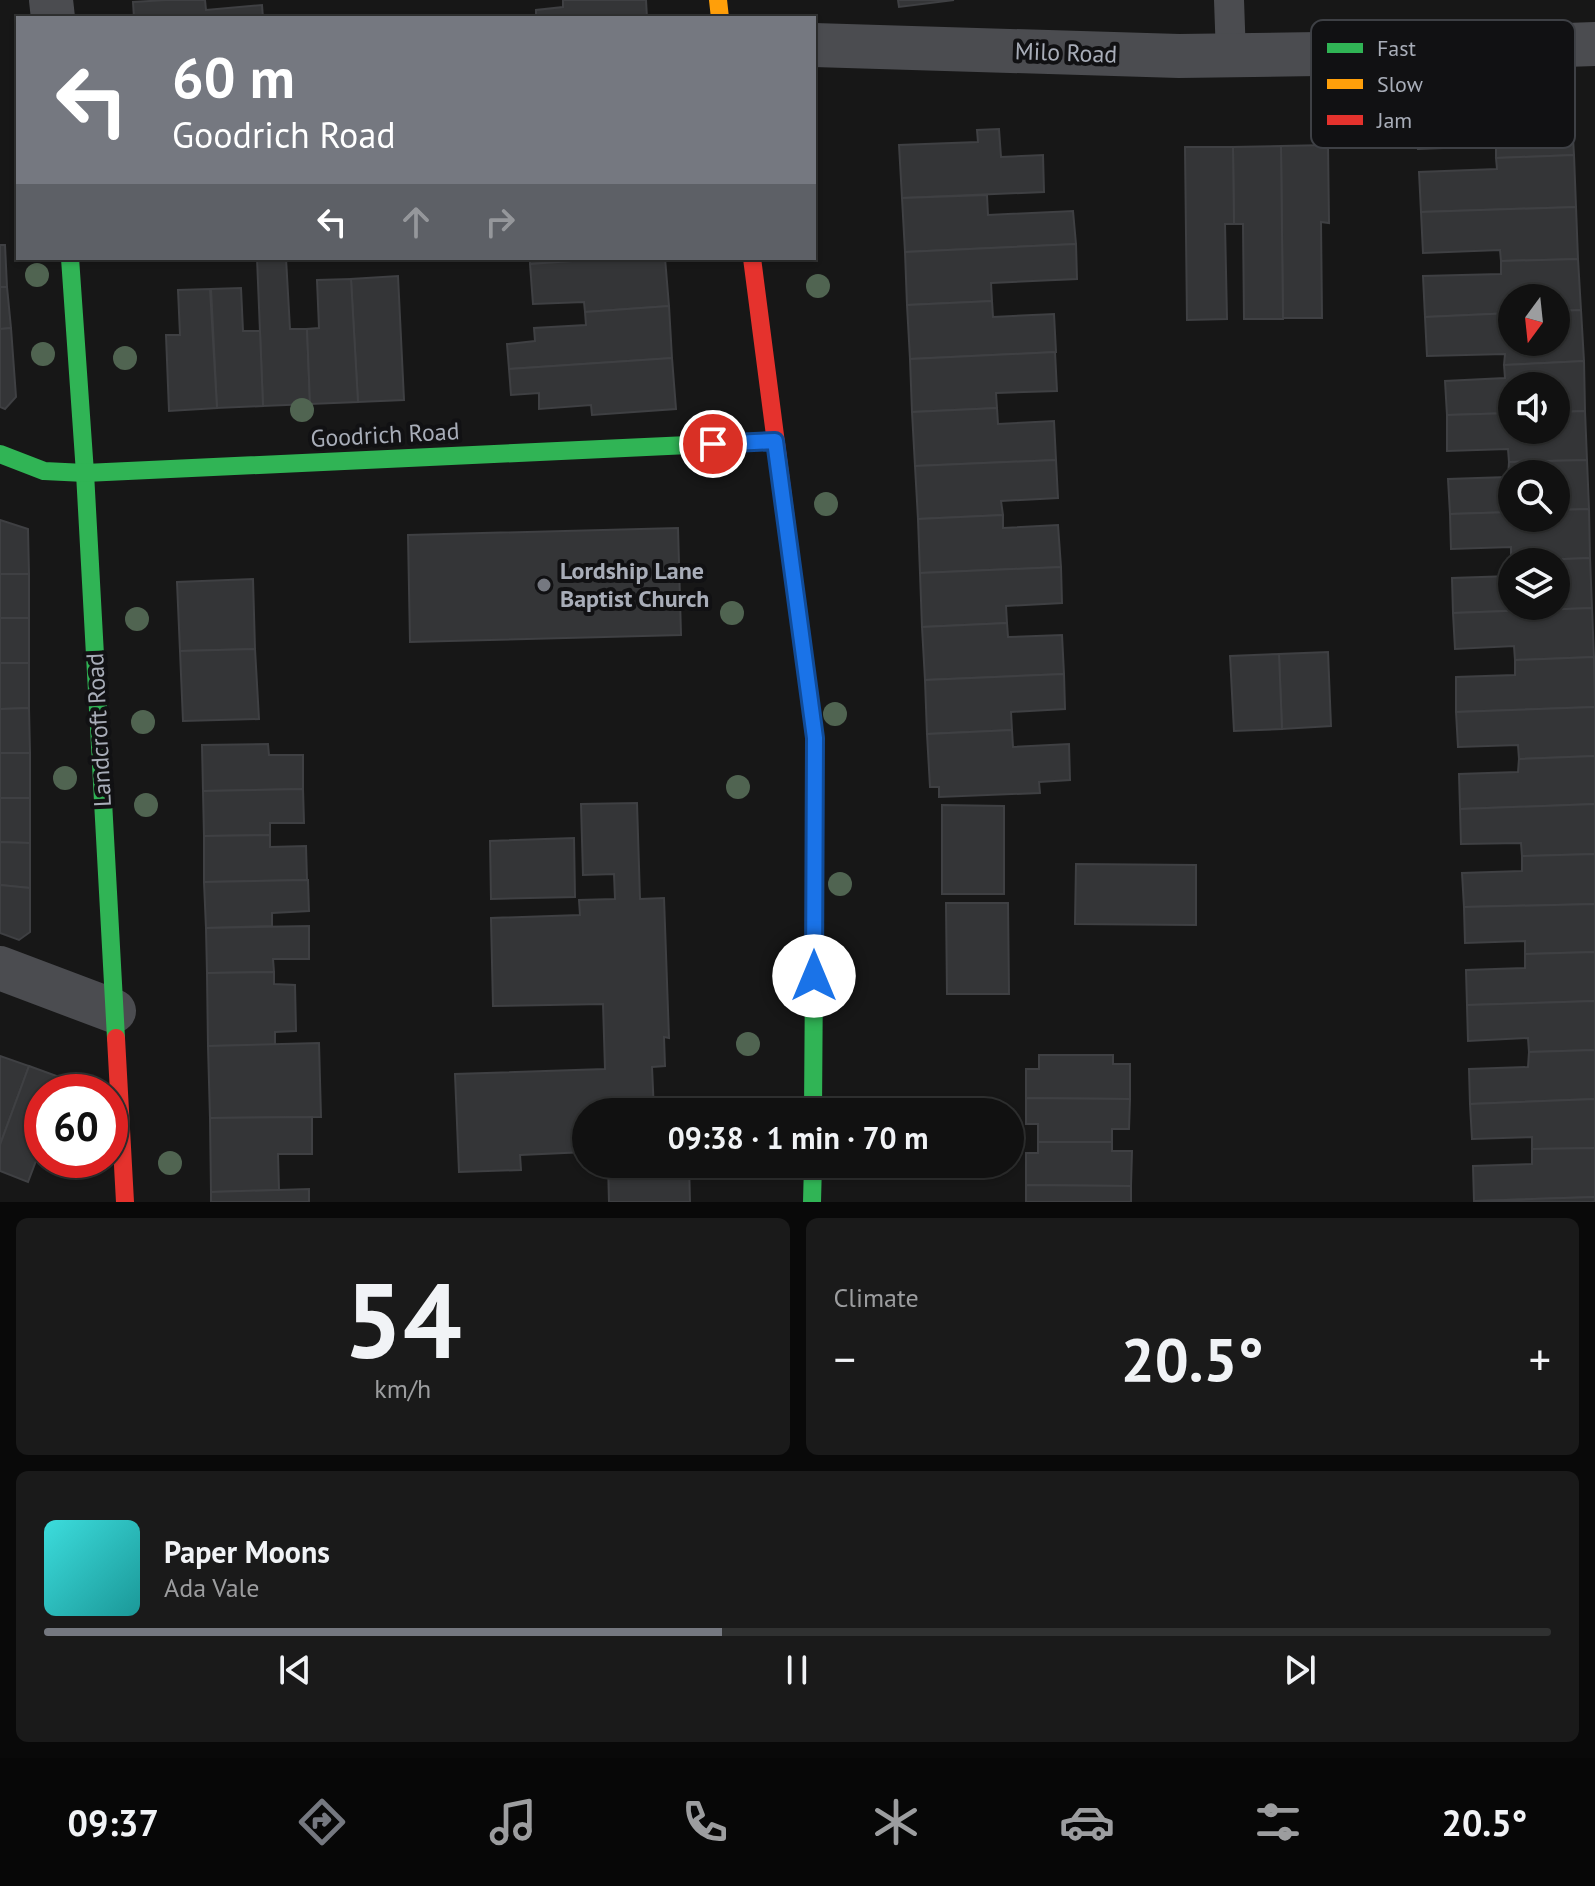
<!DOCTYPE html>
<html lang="en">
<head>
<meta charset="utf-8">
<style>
	body { margin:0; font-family:"PT Sans",sans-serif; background:#1a1a1a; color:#f1f3f6; height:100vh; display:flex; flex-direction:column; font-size:30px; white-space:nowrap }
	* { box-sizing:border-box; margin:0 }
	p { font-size:26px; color:#9c9d9f }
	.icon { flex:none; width:44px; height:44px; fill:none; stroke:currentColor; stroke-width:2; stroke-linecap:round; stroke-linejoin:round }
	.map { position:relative; height:1202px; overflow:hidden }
	.panel { display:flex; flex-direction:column; gap:16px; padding:16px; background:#090909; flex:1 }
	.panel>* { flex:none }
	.guide { position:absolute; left:16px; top:16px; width:800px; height:244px; border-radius:0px; box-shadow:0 2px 6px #0004,0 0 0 2px #303131; background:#757880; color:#fff; overflow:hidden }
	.needle { width:52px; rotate:195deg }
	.fabs { position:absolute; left:1498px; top:284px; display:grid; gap:16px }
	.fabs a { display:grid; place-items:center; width:72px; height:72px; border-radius:50%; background:#111; box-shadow:0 2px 6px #0004,0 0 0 2px #303131; font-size:40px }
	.speed { position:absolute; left:24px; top:1074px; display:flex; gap:16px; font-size:40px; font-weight:700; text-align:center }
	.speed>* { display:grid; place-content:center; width:104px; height:104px; border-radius:50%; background:#111; box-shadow:0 2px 6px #0004,0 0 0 2px #303131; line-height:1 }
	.speed .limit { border:12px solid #d22; background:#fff; color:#111 }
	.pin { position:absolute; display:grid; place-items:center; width:68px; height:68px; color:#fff; margin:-34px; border:4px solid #fff; border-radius:50%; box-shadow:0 2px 8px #0007 }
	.me { position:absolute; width:88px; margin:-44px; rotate:0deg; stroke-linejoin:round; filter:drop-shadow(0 0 6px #0008) }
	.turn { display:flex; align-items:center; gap:28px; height:168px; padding:0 24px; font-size:36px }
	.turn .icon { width:104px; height:104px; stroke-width:2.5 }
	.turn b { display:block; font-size:56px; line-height:68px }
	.lanes { display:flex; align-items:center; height:76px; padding:0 24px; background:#0003; justify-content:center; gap:40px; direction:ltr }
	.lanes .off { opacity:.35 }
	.big { font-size:60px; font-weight:600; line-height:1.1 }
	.panel .widget { flex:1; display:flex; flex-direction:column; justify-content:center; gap:12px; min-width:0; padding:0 28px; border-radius:12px; background:#1a1a1a }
	.panel .dial { align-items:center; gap:0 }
	.dial b { font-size:104px; line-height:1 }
	.song { display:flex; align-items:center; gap:24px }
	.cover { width:96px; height:96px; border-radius:12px; background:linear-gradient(135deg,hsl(180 70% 55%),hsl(180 70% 35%)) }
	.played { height:8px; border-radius:4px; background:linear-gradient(90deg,#757880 45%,#303131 45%) }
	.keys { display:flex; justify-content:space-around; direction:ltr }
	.heat { display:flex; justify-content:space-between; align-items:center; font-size:44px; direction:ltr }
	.panel .tiles { flex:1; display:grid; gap:16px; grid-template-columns:1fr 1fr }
	.widget:last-child { grid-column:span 2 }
	.trip { position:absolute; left:572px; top:1098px; width:452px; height:80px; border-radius:40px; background:#111; box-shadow:0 2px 6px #0004,0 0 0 2px #303131; font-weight:600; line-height:80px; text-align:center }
	.dock { display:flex; height:128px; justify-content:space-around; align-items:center; background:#070707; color:#9c9d9f }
	.dock .icon { width:56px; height:56px }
	.dock .current { color:#757880 }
	.dock b { font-size:36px; color:#f1f3f6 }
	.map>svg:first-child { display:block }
	.building { fill:#343537; stroke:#3f4043; stroke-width:2; fill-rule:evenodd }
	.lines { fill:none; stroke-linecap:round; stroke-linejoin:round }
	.lane { stroke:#4b4c50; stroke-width:30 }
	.street { stroke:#4b4c50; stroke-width:44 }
	.fast { stroke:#30b455; stroke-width:18 }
	.slow { stroke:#ff9f0a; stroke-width:18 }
	.jam { stroke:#e5322d; stroke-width:18 }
	.tree { fill:#506451 }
	.route-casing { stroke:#114b97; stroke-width:20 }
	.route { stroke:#1a73e8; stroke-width:14 }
	.poi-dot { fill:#757880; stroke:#111113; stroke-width:3 }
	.labels { text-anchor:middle; stroke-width:8; stroke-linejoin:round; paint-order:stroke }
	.street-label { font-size:24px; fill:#a8adb8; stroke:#111113 }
	.poi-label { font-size:24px; font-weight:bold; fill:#a8adb8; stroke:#111113; text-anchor:start }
	.key { fill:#111113; stroke:#3e4045; stroke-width:2 }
	.key-label { font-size:22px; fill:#a8adb8 }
</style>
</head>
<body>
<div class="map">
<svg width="1595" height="1202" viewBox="0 0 1595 1202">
	<rect width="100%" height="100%" fill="#171717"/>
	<!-- building -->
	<g class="building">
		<polygon points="166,0 205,0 206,10 262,5 263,18 134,18 133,2"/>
		<polygon points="563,0 646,0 647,18 536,18 536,10 563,7"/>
		<polygon points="898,0 954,0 899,7"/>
		<polygon points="1571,103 1574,155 1496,158 1496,146 1418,149 1416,110"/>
		<polygon points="999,129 1001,157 1043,155 1044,192 902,198 899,145 978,142 977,130"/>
		<polygon points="1328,145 1329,223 1321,222 1322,318 1283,318 1281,146"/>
		<polygon points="1281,146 1283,319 1244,319 1243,224 1234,224 1233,147"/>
		<polygon points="1185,147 1233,147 1234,224 1225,224 1227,319 1187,320"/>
		<polygon points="1574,155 1576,207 1421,212 1419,172 1497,169 1496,158"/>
		<polygon points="987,195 988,215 1073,211 1076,244 905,252 902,198"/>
		<polygon points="1576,207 1578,259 1501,261 1500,250 1423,253 1421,212"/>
		<polygon points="1076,244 1077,279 991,283 992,301 907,305 905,252"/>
		<polygon points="0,245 5,245 7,287 0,287"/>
		<polygon points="257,258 286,258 290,329 307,329 310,404 263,406"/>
		<polygon points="530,258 616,258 530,264"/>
		<polygon points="616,258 665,258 669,306 585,312 584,302 533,304 530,264"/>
		<polygon points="1578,259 1581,310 1556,311 1556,298 1512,298 1512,313 1425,317 1423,276 1501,274 1501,261"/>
		<polygon points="398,276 404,400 358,402 351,279"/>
		<polygon points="351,279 358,402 310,404 307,329 319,328 317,280"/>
		<polygon points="0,287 7,287 11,328 0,329"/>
		<polygon points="241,288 243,331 260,331 263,406 217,408 211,289"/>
		<polygon points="210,289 217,408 169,411 166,335 180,335 178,290"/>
		<polygon points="992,301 993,317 1054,314 1056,352 910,359 907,305"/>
		<polygon points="669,306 672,358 509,369 507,344 535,341 534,328 586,325 585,312"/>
		<polygon points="1581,310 1584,361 1504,365 1505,354 1427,356 1425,317 1512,313 1512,342 1556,342 1556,311"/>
		<polygon points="11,328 16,397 5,409 0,407 0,329"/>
		<polygon points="1055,352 1057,391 996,393 997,408 912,412 910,359"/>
		<polygon points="672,358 676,409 592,415 591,405 539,409 539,393 511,395 509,369"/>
		<polygon points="1584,361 1585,411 1556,412 1556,386 1512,386 1512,413 1447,415 1445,381 1505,378 1504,365"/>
		<polygon points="997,408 998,424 1054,421 1056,460 915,466 912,412"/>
		<polygon points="1585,411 1587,460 1509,462 1508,449 1447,451 1447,415 1512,413 1512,430 1556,430 1556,412"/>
		<polygon points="1056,460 1058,498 1001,501 1003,515 918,519 915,466"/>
		<polygon points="1587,460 1589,509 1556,510 1556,474 1512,474 1512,512 1450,514 1448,479 1508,477 1509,462"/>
		<polygon points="1589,509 1590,558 1511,561 1511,547 1451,549 1450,514 1512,512 1512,518 1556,518 1556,510"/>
		<polygon points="1003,515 1003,528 1058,525 1061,567 920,573 918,519"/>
		<polygon points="0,520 28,529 29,574 0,574"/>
		<polygon points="678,528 681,635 410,642 408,535"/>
		<path d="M1590,558L1592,608L1453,613L1452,578L1511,576V561ZM1512,562H1556V606H1512Z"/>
		<polygon points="1061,567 1062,603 1006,606 1007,623 922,627 920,573"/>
		<rect x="0" y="574" width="29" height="44"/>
		<polygon points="253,579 255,649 180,651 177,582"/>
		<polygon points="1592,608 1594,657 1515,660 1514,646 1455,649 1453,613"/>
		<rect x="0" y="618" width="29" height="45"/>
		<polygon points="1007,623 1008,637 1062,635 1064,674 925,680 922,627"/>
		<polygon points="255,649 259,719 183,721 180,651"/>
		<polygon points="1328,652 1331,726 1282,729 1279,654"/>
		<polygon points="1279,654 1282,729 1234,731 1230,656"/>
		<polygon points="1594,657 1595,707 1456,712 1456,677 1515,675 1515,660"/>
		<polygon points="0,663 29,663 29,708 0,709"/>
		<polygon points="1064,674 1065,709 1011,712 1012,730 927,734 925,680"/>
		<polygon points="1595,707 1595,756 1519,759 1518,745 1458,747 1456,712"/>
		<polygon points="29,708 30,753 0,753 0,709"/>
		<polygon points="1012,730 1013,747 1069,744 1070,780 1039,782 1040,793 939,797 939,787 930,787 927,734"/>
		<polygon points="268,744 269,755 303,755 303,789 203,791 202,745"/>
		<rect x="0" y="753" width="30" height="45"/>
		<polygon points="1595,756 1595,804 1460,809 1459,774 1518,772 1519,759"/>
		<polygon points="303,789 304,823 270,823 270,835 204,836 203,791"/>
		<polygon points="0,798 30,798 30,843 0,842"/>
		<polygon points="637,803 640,899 664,898 669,1038 664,1037 665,1066 652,1067 654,1112 586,1112 586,1152 520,1155 521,1170 459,1172 455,1074 605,1069 603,1004 493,1006 491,918 580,915 579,900 615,899 614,874 583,875 581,804"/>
		<polygon points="1595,804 1595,854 1522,856 1521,843 1461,844 1460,809"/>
		<polygon points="942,805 1004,806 1004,894 942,894"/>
		<polygon points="270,835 270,847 306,846 307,880 204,882 204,836"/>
		<polygon points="574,838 575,897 491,899 490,841"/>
		<polygon points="0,842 30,843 30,888 0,885"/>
		<polygon points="1595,854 1595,904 1464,907 1462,873 1522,871 1522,856"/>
		<polygon points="1076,864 1196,865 1196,925 1075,924"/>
		<polygon points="308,880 309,911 272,913 272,926 206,928 204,882"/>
		<polygon points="0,885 30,888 30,932 19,940 0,933"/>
		<polygon points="946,903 1008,903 1009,994 947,994"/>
		<polygon points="1595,904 1595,952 1525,954 1525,941 1465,943 1464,907"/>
		<polygon points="309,926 309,959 273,959 274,972 207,973 206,928"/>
		<polygon points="1595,952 1595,1001 1467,1005 1466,970 1525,968 1525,954"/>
		<polygon points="274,972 274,984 295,985 296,1031 275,1032 275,1045 208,1046 207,973"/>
		<polygon points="1595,1001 1595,1050 1529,1052 1528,1038 1468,1041 1467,1005"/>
		<polygon points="319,1043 321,1117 210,1118 208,1046"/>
		<polygon points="1595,1050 1595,1099 1470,1104 1469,1069 1528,1067 1529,1052"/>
		<polygon points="1039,1055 1113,1055 1113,1064 1130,1064 1130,1099 1026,1098 1026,1069 1039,1069"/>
		<polygon points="0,1056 29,1066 0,1145"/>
		<polygon points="29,1066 76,1083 73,1092 42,1092 42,1154 39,1153 28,1182 0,1171 0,1145"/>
		<polygon points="1026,1098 1130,1099 1129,1129 1112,1129 1112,1142 1038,1142 1038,1124 1026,1124"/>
		<polygon points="1595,1099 1595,1148 1532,1149 1532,1137 1472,1139 1470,1104"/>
		<polygon points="312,1117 312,1154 278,1154 279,1190 211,1192 210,1118"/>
		<polygon points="1038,1142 1112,1142 1112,1151 1132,1151 1131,1186 1026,1185 1026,1153 1038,1153"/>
		<polygon points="1595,1148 1595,1197 1474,1201 1473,1166 1532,1164 1532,1149"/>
		<polygon points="608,1164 689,1164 690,1202 609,1202"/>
		<polygon points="1026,1185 1131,1186 1131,1202 1026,1202"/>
		<polygon points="309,1189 309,1202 211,1202 211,1192"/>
		<polygon points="1595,1197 1595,1202 1474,1201"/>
	</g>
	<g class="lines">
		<!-- lane -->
		<polyline class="lane" points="1229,0 1231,56"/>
		<!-- street -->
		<g class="street">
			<polyline points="51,0 53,18"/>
			<polyline points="814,45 1179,56 1318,54"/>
			<polyline points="1457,49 1595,44"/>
			<polyline points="0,968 114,1011"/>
		</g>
		<!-- fast -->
		<g class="fast">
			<polyline points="70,258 85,473 116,1038"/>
			<polyline points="0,454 44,471 85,473 775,441"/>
			<polyline points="813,1112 815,828"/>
			<polyline points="812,1202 813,1164"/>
		</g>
		<!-- slow -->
		<g class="slow">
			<polyline points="718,0 720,18"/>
			<polyline points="790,551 815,738 815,828"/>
		</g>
		<!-- jam -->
		<g class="jam">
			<polyline points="752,258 790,551"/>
			<polyline points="116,1038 125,1202"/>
		</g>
	</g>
	<!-- trees -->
	<g class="tree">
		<circle cx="37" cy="275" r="12"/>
		<circle cx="818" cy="286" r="12"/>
		<circle cx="43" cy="354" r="12"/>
		<circle cx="125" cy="358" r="12"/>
		<circle cx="302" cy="410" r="12"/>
		<circle cx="826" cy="504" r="12"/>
		<circle cx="732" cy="613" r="12"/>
		<circle cx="137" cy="619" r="12"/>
		<circle cx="835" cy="714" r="12"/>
		<circle cx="143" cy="722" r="12"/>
		<circle cx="65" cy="778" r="12"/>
		<circle cx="738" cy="787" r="12"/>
		<circle cx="146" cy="805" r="12"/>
		<circle cx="840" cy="884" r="12"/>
		<circle cx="748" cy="1044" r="12"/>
		<circle cx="170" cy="1163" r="12"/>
	</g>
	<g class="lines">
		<defs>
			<polyline id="route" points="713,444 775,441 815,738 814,976"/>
		</defs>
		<!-- route casing -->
		<use href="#route" class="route-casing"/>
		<!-- route -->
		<use href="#route" class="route"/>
	</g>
	<!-- markers -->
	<circle class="poi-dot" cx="544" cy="585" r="8"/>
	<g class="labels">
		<!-- street labels -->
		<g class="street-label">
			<text transform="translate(1066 53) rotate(2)" y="8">Milo Road</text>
			<text transform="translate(385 435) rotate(-3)" y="8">Goodrich Road</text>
			<text transform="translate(99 730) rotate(-93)" y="8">Landcroft Road</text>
		</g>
		<!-- poi labels -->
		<g class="poi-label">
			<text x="560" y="579">Lordship Lane<tspan x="560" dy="28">Baptist Church</tspan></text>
		</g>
	</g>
	<!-- legend -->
	<rect x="1311" y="20" width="264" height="128" rx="12" class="key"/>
	<rect x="1327" y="43" width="36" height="10" fill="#30b455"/>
	<rect x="1327" y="79" width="36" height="10" fill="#ff9f0a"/>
	<rect x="1327" y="115" width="36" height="10" fill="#e5322d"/>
	<g class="key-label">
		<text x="1377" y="56">Fast</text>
		<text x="1377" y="92">Slow</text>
		<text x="1377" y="128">Jam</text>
	</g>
</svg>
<div class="fabs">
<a><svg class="needle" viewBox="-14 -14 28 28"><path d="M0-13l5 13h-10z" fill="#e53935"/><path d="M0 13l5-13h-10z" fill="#9c9d9f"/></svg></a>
<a><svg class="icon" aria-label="sound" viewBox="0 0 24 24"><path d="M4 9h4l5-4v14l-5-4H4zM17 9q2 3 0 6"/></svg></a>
<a><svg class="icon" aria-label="search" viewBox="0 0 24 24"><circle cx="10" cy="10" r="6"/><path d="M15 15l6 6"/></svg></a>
<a><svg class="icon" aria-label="layers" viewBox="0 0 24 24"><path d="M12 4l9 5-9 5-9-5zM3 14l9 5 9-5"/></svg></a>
</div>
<div class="speed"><div class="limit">60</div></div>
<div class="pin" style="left:713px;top:444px;background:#d93025"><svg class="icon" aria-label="arrive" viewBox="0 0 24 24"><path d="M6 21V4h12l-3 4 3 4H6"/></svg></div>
<svg class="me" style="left:814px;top:976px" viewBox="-20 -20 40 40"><circle r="19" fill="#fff"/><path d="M0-13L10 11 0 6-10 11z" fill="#1a73e8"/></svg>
<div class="trip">09:38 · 1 min · 70 m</div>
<div class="guide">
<div class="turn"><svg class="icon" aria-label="left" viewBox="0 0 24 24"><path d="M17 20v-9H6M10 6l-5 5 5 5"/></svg><div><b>60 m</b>Goodrich Road</div></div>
<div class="lanes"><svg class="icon" aria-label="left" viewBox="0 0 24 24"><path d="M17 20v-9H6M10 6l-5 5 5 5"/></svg><svg class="icon off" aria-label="ahead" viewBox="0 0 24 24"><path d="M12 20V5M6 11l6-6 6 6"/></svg><svg class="icon off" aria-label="right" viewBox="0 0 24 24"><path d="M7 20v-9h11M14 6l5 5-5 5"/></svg></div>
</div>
</div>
<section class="panel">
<div class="tiles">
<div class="widget dial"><b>54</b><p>km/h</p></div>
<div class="widget"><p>Climate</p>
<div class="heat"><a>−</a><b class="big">20.5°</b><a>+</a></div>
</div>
<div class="widget">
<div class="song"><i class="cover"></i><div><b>Paper Moons</b><p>Ada Vale</p></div></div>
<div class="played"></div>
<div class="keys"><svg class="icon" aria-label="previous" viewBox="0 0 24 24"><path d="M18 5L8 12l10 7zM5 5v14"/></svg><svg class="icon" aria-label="pause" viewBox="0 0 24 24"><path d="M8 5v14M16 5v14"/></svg><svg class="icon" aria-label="next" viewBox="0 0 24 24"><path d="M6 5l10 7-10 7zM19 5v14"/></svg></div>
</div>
</div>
</section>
<nav class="dock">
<b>09:37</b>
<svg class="icon current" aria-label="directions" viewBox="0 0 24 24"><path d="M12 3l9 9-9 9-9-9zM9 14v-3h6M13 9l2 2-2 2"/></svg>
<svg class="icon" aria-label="music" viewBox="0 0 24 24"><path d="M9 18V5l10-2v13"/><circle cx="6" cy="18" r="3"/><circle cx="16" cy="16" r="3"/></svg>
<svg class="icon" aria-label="phone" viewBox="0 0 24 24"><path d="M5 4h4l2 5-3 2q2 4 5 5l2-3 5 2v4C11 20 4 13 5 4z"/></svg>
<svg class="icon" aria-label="climate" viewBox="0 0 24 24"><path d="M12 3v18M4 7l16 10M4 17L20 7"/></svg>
<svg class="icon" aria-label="car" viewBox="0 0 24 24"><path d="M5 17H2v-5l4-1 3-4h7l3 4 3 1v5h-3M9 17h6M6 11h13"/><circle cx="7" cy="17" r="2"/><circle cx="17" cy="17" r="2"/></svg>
<svg class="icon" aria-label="filters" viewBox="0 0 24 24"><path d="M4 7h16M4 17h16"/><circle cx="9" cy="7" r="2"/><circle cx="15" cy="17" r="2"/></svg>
<b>20.5°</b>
</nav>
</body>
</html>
